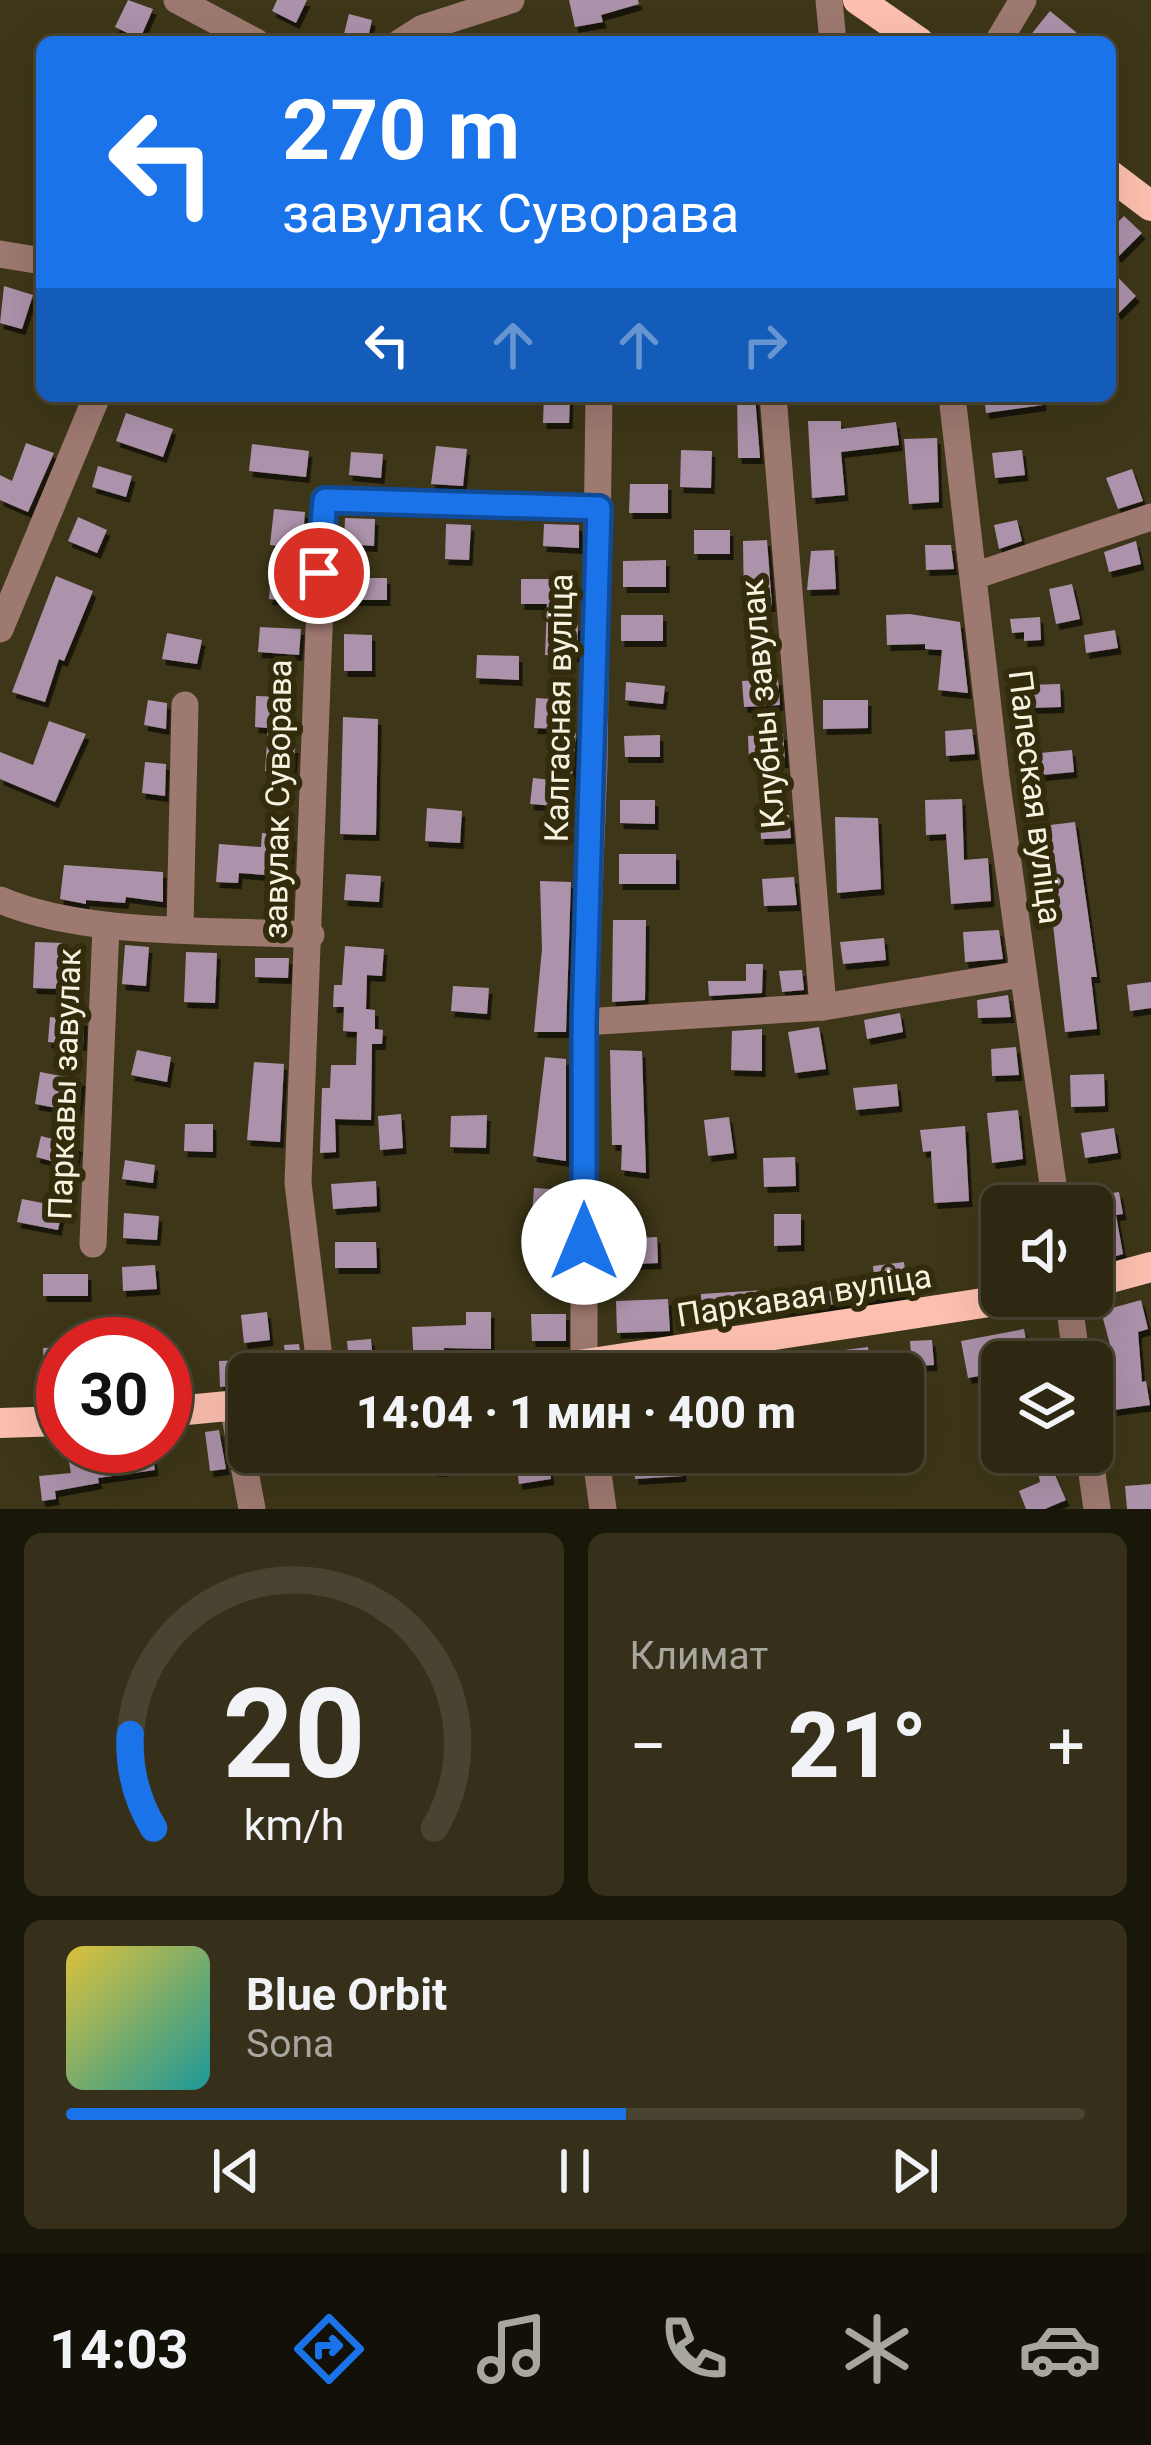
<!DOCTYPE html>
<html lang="ru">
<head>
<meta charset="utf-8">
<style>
	body { margin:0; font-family:Roboto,sans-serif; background:#36301b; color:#f1f3f6; height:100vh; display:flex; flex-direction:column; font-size:45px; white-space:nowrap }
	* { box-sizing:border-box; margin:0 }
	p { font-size:39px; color:#a7a69f }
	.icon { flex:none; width:66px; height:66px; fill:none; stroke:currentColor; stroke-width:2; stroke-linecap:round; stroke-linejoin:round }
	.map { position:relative; height:1509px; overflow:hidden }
	.panel { display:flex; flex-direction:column; gap:24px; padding:24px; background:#19160a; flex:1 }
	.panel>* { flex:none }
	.banner { position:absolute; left:36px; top:36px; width:1080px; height:366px; border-radius:18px; box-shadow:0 12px 48px #0002,0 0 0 3px #494432; background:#1a73e8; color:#fff; overflow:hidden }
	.buttons { position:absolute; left:981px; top:1185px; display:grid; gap:24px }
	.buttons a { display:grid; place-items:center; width:132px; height:132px; border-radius:18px; background:#2e2812; box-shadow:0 12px 48px #0002,0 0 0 3px #494432; font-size:60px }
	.speed { position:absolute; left:36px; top:1317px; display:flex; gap:24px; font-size:60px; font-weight:700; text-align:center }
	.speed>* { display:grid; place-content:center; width:156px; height:156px; border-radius:50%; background:#2e2812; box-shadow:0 12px 48px #0002,0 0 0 3px #494432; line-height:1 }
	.speed .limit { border:18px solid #d22; background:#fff; color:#111 }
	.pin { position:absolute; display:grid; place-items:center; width:102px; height:102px; color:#fff; margin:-51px; border:6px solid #fff; border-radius:50%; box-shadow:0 3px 12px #0007 }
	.me { position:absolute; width:132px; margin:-66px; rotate:0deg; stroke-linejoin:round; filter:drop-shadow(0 0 9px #0008) }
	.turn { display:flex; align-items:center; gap:42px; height:252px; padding:0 48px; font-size:54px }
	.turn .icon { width:156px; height:156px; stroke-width:2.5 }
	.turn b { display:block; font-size:84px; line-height:102px }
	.lanes { display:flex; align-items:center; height:114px; padding:0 48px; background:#0003; justify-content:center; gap:60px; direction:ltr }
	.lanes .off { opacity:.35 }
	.big { font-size:90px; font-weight:800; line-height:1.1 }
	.panel .tile { flex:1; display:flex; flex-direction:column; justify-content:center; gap:18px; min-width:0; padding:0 42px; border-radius:18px; background:#36301b }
	.panel .dial { align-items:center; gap:0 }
	.dial svg { height:312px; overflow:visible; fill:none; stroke:#494432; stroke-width:7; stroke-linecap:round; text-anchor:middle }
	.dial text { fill:#f1f3f6; stroke:none }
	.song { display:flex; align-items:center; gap:36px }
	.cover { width:144px; height:144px; border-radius:18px; background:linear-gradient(135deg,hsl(50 70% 55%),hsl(180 70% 35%)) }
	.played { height:12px; border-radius:6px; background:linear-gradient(90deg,#1a73e8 55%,#494432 55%) }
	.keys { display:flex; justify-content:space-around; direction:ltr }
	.heat { display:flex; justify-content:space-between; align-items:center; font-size:66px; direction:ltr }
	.panel .tiles { flex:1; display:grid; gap:24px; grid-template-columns:1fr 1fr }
	.tile:last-child { grid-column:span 2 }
	.trip { position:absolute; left:228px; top:1353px; width:696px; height:120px; border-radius:18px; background:#2e2812; box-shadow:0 12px 48px #0002,0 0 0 3px #494432; font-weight:800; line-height:120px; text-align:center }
	.tabs { display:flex; height:192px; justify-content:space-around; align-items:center; background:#121007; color:#a7a69f }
	.tabs .icon { width:84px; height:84px }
	.tabs .selected { color:#1a73e8 }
	.tabs b { font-size:54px; color:#f1f3f6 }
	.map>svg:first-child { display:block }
	.building { fill:#ac92ab; filter:url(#shadow) }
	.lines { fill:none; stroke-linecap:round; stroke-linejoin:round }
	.minor { stroke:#9e7970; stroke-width:27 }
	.major { stroke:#fdc0b0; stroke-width:30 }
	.route-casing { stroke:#114b97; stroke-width:30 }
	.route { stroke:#1a73e8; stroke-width:21 }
	.labels { text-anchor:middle; stroke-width:12; stroke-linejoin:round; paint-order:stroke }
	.street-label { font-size:33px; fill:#f7f3e1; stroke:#322c0d }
</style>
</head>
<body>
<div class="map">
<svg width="1151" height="1509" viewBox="0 0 1151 1509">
	<defs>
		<filter id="shadow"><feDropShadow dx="3.5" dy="6" stdDeviation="0" flood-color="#0009"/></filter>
	</defs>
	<rect width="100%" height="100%" fill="#3d3618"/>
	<!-- building -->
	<g class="building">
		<polygon points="128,0 153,9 140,39 115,27"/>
		<polygon points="277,0 307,0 296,23 272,11"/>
		<polygon points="569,0 638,0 639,4 601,15 603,22 575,27"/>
		<polygon points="1050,11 1088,42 1025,42"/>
		<polygon points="349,14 372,20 367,42 342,42"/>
		<polygon points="1124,216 1142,233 1118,257 1110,249 1110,230"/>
		<polygon points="1110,269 1136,296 1118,314 1110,305"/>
		<polygon points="4,286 33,295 22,329 0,323"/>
		<polygon points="544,396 570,396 569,423 543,423"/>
		<polygon points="737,396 755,396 760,458 738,458"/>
		<polygon points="984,396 1042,396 1043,405 986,413"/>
		<polygon points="126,413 173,429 163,457 116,441"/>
		<polygon points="808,421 841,421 841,429 896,422 899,445 841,452 845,495 812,498"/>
		<polygon points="937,438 939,502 909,504 904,439"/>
		<polygon points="26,443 54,453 28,512 0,500 0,475 12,481"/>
		<polygon points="252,444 309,451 306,477 249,471"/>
		<polygon points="436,446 467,449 463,486 431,484"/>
		<polygon points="681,450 712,451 711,488 680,487"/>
		<polygon points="1022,450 1025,475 995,478 992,453"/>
		<polygon points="351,452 383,454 381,478 349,475"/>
		<polygon points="98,466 132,476 126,497 92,487"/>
		<polygon points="1132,469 1143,501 1118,509 1106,478"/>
		<polygon points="630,484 668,484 668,513 629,513"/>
		<polygon points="274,509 305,512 302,548 270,545"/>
		<polygon points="78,517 107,530 97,553 68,541"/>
		<polygon points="345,518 375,519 374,546 344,544"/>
		<polygon points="1017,520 1022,541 999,549 994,525"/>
		<polygon points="446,524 471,525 469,560 445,559"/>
		<polygon points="544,524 579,525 579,548 543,546"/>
		<rect x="694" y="530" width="36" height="24"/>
		<polygon points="767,540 772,606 744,606 743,541"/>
		<polygon points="1136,541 1141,564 1109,572 1104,552"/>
		<polygon points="925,545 951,545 954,569 926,570"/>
		<polygon points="834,550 836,589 807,590 811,551"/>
		<polygon points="666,560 666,587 623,587 623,561"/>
		<polygon points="271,573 303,576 302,602 269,599"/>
		<polygon points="56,576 93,591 64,661 59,659 45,702 12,692"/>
		<rect x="348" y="578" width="39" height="22"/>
		<polygon points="521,579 563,579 563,625 578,625 577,656 545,655 547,604 521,604"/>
		<polygon points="1072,584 1080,619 1056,624 1049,589"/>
		<polygon points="910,614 960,622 968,693 938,690 942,650 925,649 925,644 887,645 886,615"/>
		<rect x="621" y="615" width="42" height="26"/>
		<polygon points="1040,617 1041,640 1024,641 1024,632 1012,633 1010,619"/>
		<polygon points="260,627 301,629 299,655 258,652"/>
		<polygon points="1115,630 1118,648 1086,653 1084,635"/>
		<polygon points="167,633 202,640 197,664 162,659"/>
		<polygon points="344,634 372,635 372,671 344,671"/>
		<polygon points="477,655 519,656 519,680 476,678"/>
		<polygon points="778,679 780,705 744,707 742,681"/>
		<polygon points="626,682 665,686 663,704 625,700"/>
		<polygon points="1060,684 1061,707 1028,708 1027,685"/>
		<polygon points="256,696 285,697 282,747 295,747 293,772 265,771 268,728 255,727"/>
		<polygon points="536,698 565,700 563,729 534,728"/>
		<polygon points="148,700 167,703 166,729 144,725"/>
		<polygon points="823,700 868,700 868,728 823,729"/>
		<polygon points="343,717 378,719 376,835 340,834"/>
		<polygon points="49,721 86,734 55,802 0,779 0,752 33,765"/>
		<polygon points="972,729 975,754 946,756 945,731"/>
		<polygon points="551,733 576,733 569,807 530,804 533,778 551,780"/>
		<polygon points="783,734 785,762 749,763 748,736"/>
		<polygon points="660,735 660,757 625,757 624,736"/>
		<polygon points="1072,750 1074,772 1042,775 1040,753"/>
		<polygon points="145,762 166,764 165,796 142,793"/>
		<polygon points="962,799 964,860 988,858 991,901 951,904 946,834 926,835 925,800"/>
		<polygon points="620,800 655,800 655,824 620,823"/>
		<polygon points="427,808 462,811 460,843 425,841"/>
		<polygon points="789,815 791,838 761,839 760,816"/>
		<polygon points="835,817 878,818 881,889 837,893"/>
		<polygon points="1075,822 1097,977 1091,977 1097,1029 1065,1032 1042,826"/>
		<polygon points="262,833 292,836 289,877 239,873 238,883 216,882 219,844 261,847"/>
		<rect x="619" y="854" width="57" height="30"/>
		<polygon points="64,865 163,872 163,902 126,897 125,903 86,900 86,904 60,899"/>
		<polygon points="346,874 381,876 379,902 344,900"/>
		<polygon points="794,877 797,905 764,906 762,879"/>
		<polygon points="540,881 571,882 566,1032 534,1032 542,949"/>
		<polygon points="613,920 646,920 645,1000 612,1002"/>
		<polygon points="999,930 1003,959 965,962 963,932"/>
		<polygon points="884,938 886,960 843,964 840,942"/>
		<polygon points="35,942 65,943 62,989 33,988"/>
		<polygon points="125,945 149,947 146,986 122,984"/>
		<polygon points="345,946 384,949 382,976 367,975 366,1009 375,1010 375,1029 383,1030 382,1044 372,1044 371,1120 335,1119 336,1152 320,1153 322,1088 330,1088 331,1065 356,1065 357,1032 343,1031 344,1007 333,1007 334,985 342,985"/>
		<polygon points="186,952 217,953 215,1003 184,1002"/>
		<polygon points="255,958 289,958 288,978 255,977"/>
		<polygon points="746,964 763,964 762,993 709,996 708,981 746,981"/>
		<polygon points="802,970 804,990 782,992 779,971"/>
		<polygon points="1151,982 1151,1008 1130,1011 1127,985"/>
		<polygon points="453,986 489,988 487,1014 451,1011"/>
		<polygon points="1008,995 1011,1017 978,1018 977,1000"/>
		<polygon points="900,1013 903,1032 867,1039 864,1020"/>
		<polygon points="50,1017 84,1020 83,1045 48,1042"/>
		<polygon points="819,1027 826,1069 795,1073 788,1032"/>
		<polygon points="762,1029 762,1071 731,1070 732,1031"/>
		<polygon points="1016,1047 1019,1075 992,1076 991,1049"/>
		<polygon points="137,1050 171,1057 167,1082 131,1075"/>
		<polygon points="610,1050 642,1051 646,1173 621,1170 622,1145 612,1145"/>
		<polygon points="545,1057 566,1059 566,1161 533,1156"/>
		<polygon points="254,1062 284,1064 280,1142 247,1140"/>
		<polygon points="40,1072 82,1080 78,1112 35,1104"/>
		<polygon points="1104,1074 1105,1106 1071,1107 1070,1075"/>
		<polygon points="897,1084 899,1106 856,1110 853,1088"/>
		<polygon points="1018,1110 1023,1159 992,1163 987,1113"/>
		<polygon points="401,1114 403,1148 380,1150 378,1116"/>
		<polygon points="487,1115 486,1148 450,1147 451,1116"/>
		<polygon points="729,1117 734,1153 708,1156 704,1120"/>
		<polygon points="185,1124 213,1124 213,1152 184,1151"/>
		<polygon points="965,1126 969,1201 934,1203 931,1151 923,1152 920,1130"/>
		<polygon points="1114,1128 1118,1153 1085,1158 1081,1133"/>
		<polygon points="41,1136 79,1146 74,1167 36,1157"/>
		<polygon points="795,1157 796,1186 764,1187 763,1158"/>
		<polygon points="125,1160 155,1165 153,1183 122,1179"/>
		<polygon points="376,1181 377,1206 333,1209 331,1184"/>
		<polygon points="534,1188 566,1190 566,1216 532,1214"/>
		<polygon points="1119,1192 1123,1214 1116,1215 1123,1254 1092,1263 1092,1196"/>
		<polygon points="22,1199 63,1207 58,1230 17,1222"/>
		<polygon points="124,1213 159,1216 157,1240 123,1238"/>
		<polygon points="774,1214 801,1214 801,1245 774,1246"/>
		<polygon points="657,1237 658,1263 614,1265 613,1239"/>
		<polygon points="335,1242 376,1242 377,1268 335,1268"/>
		<polygon points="538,1249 566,1251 566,1279 537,1277"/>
		<polygon points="904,1262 908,1295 702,1321 701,1294 765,1290 766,1298 875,1286 873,1266"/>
		<polygon points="155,1265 157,1289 123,1291 122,1267"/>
		<rect x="43" y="1274" width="45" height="22"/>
		<polygon points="668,1299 670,1331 617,1333 616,1301"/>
		<polygon points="1141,1300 1148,1329 1138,1332 1142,1382 1146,1381 1150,1405 1114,1410 1103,1356 1113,1356 1101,1311"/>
		<polygon points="267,1312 270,1340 244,1343 241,1315"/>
		<polygon points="466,1312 491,1312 491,1349 444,1348 445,1367 414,1368 412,1327 466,1325"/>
		<polygon points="531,1314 566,1314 566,1341 532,1341"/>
		<polygon points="1024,1329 1030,1362 1002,1362 1002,1372 968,1378 961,1341"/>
		<polygon points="371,1339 374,1372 350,1374 347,1341"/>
		<polygon points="932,1340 934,1365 912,1366 910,1341"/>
		<polygon points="299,1344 303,1374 287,1374 284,1345"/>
		<polygon points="63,1347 63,1373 44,1374 43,1348"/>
		<polygon points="868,1347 872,1374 841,1374 837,1351"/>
		<polygon points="243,1360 244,1385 220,1387 219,1361"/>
		<polygon points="219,1430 226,1469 210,1471 205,1432"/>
		<polygon points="133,1446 151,1446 155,1470 98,1478 99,1483 55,1491 56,1499 42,1501 39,1476 71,1473 67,1451"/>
		<polygon points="434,1452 464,1452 465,1469 435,1471"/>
		<polygon points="682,1452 683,1476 635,1479 634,1453"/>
		<polygon points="1034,1452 1045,1452 1066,1500 1045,1509 1026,1509 1019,1491 1040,1482"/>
		<polygon points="548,1456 551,1479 519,1484 516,1461"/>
		<polygon points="1151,1484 1151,1509 1127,1509 1125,1486"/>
	</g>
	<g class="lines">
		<!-- minor -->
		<g class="minor">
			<polyline points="177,0 256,42"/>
			<polyline points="829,0 833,42"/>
			<polyline points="401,42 423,28 511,0"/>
			<polyline points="998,42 1023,0"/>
			<polyline points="0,254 42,261"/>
			<polyline points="773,396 823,1007"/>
			<polyline points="952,396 996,777 1056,1206"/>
			<polyline points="974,576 1151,517"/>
			<polyline points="0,629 97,396"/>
			<path d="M0,900C87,937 214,929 311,935"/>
			<polyline points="180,927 185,705"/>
			<polyline points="584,1022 823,1007 1022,974"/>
			<polyline points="93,1244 106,926"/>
			<polyline points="1068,1296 1077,1362"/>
			<polyline points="321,1374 298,1183 324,499 599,508"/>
			<polyline points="584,1374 584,1022 594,764 599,396"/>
			<polyline points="233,1406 252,1509"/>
			<polyline points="595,1452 603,1509"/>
			<polyline points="1089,1452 1097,1509"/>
		</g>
		<!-- major -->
		<g class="major">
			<polyline points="858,0 919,42"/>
			<polyline points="1110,175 1151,206"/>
			<polyline points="1092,1283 1151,1267"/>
			<polyline points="520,1374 1029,1296"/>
			<polyline points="165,1412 249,1404"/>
			<polyline points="0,1423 63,1421"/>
		</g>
	</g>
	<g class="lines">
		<defs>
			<polyline id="route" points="319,573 325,500 599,508 584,1022 584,1242"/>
		</defs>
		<!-- route casing -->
		<use href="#route" class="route-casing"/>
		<!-- route -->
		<use href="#route" class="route"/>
	</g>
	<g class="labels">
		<!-- street labels -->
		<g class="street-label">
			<text transform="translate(762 704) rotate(-95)" y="12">Клубны завулак</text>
			<text transform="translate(558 708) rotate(-89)" y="12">Калгасная вуліца</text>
			<text transform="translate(1036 797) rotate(83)" y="12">Палеская вуліца</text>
			<text transform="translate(277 799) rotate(-89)" y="12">завулак Суворава</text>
			<text transform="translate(64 1084) rotate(-88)" y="12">Паркавы завулак</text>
			<text transform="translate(804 1295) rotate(-9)" y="12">Паркавая вуліца</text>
		</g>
	</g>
</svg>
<div class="buttons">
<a><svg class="icon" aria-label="sound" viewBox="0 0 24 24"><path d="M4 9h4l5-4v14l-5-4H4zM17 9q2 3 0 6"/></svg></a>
<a><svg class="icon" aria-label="layers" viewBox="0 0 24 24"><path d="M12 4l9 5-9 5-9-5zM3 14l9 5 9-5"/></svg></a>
</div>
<div class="speed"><div class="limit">30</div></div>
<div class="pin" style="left:319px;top:573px;background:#d93025"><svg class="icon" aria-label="arrive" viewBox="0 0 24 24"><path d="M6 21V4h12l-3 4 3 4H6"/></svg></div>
<svg class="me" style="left:584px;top:1242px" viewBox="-20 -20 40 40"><circle r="19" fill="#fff"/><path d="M0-13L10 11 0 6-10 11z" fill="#1a73e8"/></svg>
<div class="trip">14:04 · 1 мин · 400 m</div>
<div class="banner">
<div class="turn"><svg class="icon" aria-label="left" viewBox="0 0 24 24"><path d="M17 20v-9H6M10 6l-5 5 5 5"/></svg><div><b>270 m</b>завулак Суворава</div></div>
<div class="lanes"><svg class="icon" aria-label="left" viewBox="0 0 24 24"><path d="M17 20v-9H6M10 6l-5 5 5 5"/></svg><svg class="icon off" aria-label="ahead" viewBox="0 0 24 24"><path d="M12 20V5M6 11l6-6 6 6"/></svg><svg class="icon off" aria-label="ahead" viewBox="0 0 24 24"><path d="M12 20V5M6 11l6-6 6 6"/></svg><svg class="icon off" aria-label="right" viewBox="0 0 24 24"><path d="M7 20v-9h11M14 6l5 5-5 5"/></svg></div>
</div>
</div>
<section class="panel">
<div class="tiles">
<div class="tile dial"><svg viewBox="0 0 100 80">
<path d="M14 69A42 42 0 1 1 86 69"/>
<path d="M14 69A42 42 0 0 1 8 45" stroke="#1a73e8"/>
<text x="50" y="56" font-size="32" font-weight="700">20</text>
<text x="50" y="72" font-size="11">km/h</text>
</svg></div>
<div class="tile"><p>Климат</p>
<div class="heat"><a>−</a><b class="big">21°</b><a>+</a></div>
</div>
<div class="tile">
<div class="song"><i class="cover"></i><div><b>Blue Orbit</b><p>Sona</p></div></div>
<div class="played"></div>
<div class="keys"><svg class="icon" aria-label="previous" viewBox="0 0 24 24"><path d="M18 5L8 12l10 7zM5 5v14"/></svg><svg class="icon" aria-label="pause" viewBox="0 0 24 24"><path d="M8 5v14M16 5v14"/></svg><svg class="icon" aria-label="next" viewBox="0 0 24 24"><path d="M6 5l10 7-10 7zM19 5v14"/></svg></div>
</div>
</div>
</section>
<nav class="tabs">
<b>14:03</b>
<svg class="icon selected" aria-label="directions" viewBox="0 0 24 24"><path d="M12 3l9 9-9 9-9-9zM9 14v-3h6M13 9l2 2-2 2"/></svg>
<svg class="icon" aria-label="music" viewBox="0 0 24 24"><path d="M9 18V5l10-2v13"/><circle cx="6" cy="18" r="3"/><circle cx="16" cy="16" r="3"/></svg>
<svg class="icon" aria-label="phone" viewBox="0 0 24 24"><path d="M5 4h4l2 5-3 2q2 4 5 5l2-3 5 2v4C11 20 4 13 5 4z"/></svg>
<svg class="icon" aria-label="climate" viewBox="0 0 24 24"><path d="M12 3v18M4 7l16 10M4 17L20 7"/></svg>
<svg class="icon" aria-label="car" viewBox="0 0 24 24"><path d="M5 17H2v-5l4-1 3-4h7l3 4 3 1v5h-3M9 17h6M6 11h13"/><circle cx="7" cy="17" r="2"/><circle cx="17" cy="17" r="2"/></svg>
</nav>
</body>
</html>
